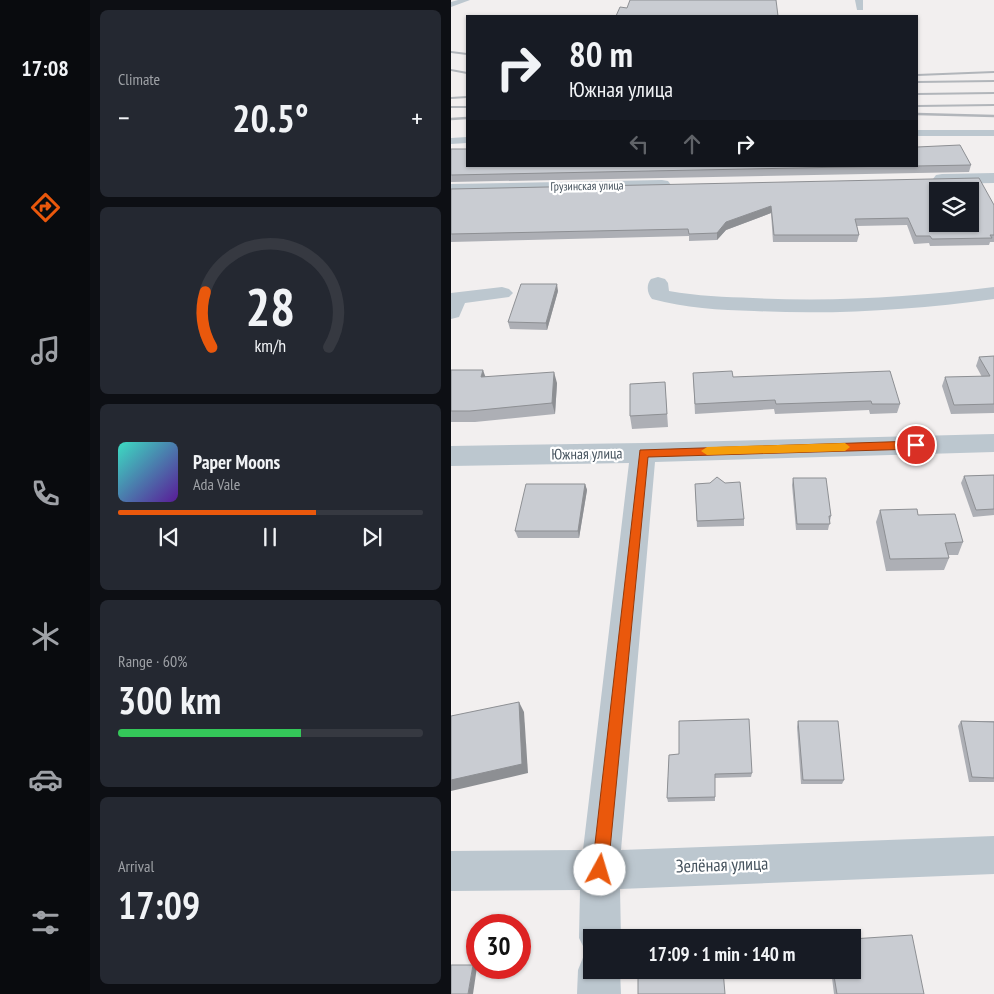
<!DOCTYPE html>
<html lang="en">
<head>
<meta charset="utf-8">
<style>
	body { margin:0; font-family:"PT Sans Narrow",sans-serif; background:#242831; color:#f1f3f6; height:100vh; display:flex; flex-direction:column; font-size:19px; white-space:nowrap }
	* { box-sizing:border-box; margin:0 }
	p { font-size:16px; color:#9ea1a6 }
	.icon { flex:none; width:28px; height:28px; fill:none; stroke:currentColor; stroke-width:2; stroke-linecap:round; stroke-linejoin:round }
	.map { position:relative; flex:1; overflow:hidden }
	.sheet { display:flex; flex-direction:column; gap:10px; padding:10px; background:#0d0f14; width:361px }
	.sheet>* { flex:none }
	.top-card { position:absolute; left:15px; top:15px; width:452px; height:152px; border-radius:0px; box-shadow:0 1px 4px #0004; background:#171b24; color:#f1f3f6; overflow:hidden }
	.fabs { position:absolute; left:478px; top:182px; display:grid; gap:10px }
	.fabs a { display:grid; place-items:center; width:50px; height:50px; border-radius:0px; background:#171b24; box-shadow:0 1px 4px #0004; font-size:25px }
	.speed { position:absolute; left:15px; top:914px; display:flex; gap:10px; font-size:25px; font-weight:700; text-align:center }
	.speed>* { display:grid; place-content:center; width:65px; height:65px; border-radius:50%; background:#171b24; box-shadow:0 1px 4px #0004; line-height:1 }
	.speed .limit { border:8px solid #d22; background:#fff; color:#111 }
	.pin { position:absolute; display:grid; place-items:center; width:42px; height:42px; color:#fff; margin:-21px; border:2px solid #fff; border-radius:50%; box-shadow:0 1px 5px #0007 }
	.me { position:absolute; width:55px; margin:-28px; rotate:6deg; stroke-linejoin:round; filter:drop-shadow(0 0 4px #0008) }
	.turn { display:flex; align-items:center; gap:18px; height:105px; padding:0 20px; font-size:22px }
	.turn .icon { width:65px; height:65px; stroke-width:2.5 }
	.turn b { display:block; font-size:35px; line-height:42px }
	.lanes { display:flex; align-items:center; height:48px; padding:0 20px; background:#0003; justify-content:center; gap:25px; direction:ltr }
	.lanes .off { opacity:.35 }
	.big { font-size:38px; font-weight:800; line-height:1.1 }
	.sheet .widget { flex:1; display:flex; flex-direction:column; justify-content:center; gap:8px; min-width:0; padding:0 18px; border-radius:8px; background:#242831 }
	.sheet .dial { align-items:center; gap:0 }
	.dial svg { height:130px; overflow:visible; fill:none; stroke:#363941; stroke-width:7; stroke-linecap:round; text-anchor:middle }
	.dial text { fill:#f1f3f6; stroke:none }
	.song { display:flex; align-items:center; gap:15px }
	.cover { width:60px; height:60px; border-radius:8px; background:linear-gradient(135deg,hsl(170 70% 55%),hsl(270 70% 35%)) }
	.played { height:5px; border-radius:2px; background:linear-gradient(90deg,#ea580c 65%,#363941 65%) }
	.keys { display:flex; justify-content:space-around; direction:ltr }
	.heat { display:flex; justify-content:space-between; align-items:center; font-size:28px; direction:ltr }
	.charge { height:8px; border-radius:4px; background:linear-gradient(90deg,#34c759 60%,#363941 0) }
	.trip { position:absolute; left:132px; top:929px; width:278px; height:50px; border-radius:0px; background:#171b24; box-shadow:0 1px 4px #0004; font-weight:800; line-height:50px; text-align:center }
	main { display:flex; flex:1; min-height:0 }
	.tab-bar { display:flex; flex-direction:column; width:90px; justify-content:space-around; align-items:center; background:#090b0e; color:#9ea1a6 }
	.tab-bar .icon { width:35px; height:35px }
	.tab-bar .selected { color:#ea580c }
	.tab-bar b { font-size:22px; color:#f1f3f6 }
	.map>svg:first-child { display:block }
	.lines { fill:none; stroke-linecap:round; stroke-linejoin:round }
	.lane { fill:#bcc7cf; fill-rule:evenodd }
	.street { fill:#bcc7cf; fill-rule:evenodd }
	.rail-far1 { stroke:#b1b5ba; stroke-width:2 }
	.rail { stroke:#b1b5ba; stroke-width:2.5 }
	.wall { fill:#adafb5 }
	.shaded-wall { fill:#8d8f93 }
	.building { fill:#c9ccd2; stroke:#8d8f93; fill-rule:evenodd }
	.route { fill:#ea580c; stroke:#983908 }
	.slow { fill:#f59e0b }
	.labels { text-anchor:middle; stroke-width:4.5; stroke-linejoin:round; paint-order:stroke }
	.far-street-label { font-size:12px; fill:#46535e; stroke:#fff }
	.street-label { font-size:15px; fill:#46535e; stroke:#fff }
	.near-street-label { font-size:18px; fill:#46535e; stroke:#fff }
</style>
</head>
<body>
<main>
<nav class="tab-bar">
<b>17:08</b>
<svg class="icon selected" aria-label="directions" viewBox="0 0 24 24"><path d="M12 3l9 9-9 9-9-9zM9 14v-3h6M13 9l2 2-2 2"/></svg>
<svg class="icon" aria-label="music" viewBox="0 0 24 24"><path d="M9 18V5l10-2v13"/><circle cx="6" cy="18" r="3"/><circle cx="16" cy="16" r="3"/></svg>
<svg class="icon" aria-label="phone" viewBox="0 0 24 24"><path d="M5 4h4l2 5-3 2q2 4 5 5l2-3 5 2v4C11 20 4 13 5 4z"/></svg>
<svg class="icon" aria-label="climate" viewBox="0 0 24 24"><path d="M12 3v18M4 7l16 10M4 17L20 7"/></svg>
<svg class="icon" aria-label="car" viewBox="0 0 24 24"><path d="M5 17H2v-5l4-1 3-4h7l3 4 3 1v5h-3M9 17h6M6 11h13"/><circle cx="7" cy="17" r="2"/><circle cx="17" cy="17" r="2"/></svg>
<svg class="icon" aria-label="filters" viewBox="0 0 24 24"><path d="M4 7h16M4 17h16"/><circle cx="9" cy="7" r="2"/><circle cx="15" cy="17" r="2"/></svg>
</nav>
<section class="sheet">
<div class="widget"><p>Climate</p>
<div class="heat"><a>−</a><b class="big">20.5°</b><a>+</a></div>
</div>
<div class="widget dial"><svg viewBox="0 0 100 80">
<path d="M14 69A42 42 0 1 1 86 69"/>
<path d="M14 69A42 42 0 0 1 10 35" stroke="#ea580c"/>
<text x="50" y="56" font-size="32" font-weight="700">28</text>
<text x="50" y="72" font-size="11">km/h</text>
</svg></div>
<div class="widget">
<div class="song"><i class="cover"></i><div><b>Paper Moons</b><p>Ada Vale</p></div></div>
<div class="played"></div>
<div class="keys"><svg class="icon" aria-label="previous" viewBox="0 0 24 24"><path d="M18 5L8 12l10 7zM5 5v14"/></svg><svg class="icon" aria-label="pause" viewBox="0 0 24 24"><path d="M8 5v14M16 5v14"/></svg><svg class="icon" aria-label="next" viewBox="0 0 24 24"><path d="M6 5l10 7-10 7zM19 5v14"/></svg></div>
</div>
<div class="widget"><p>Range · 60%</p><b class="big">300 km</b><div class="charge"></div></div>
<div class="widget"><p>Arrival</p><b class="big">17:09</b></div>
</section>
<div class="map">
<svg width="543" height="994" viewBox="0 0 543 994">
	<rect width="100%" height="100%" fill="#f2efef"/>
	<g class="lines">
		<!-- lane -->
		<g class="lane">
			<polygon points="7,0 19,0 0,7 0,2"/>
			<polygon points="404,0 412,0 412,10 406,10"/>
			<rect x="466" y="130" width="77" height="6"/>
			<polygon points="16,137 16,143 0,144 0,138"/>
		</g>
		<!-- street -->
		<g class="street">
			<polygon points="543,173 543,183 491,184 485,183 482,179 485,175 491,174"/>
			<polygon points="211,180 217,181 220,185 217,189 0,194 0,184"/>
			<path d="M207,277L214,279L217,283L218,291C246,296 274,297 302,298C383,302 463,297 543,287V299C463,310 383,315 303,311C268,310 234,308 201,299C196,293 195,285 200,279Z"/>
			<polygon points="51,287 58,289 62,293 58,297 14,303 8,317 0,319 0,293"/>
			<polygon points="543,434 543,452 204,462 170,850 543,836 543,874 169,889 170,938 141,938 141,970 169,970 170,994 126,994 127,970 133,955 136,954 128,938 129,890 0,891 0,851 132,850 178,463 0,466 0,446 192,443"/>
		</g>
		<!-- rail-far1 -->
		<g class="rail-far1">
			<polyline points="0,52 16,54"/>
			<polyline points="0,70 16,73"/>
			<polyline points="466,75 543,72"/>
			<polyline points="466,82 543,81"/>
			<polyline points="466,94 543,93"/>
			<polyline points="0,98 16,97"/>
			<polyline points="466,106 543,105"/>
			<polyline points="0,107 16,107"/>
		</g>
		<!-- rail -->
		<g class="rail">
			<polyline points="466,114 543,116"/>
			<polyline points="0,119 16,118"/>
		</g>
	</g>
	<!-- wall -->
	<g class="wall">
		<polygon points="466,147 520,165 518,172 0,182 0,149 16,166 466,166"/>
		<polygon points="0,189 543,205 543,242 539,242 538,245 479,246 478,243 463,244 456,225 406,226 408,235 406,242 322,242 320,213 275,230 266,240 238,241 238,236 0,242"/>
		<polygon points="107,291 96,330 59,329 57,322"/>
		<polygon points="543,356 543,413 500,414 491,386 494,377 531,377 525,366 528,357"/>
		<polygon points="0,370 34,377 106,383 104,414 24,422 0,422"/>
		<polygon points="242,373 282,377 449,404 446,413 419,414 418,410 324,414 323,409 244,414"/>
		<polygon points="214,382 217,427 181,429 179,416"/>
		<polygon points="543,475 543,515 522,517 510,483 513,476"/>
		<polygon points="342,478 380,516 377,530 345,530 341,485"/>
		<polygon points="134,484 136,490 128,538 67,538 64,531"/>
		<polygon points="244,484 293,519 293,526 246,527"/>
		<polygon points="429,510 467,515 512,542 507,555 497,555 498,558 493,570 435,571 425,522"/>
		<polygon points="347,721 393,780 391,784 350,784 346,727"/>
		<polygon points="510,721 543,721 543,782 518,782 507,726"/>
		<polygon points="218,755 301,773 300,777 264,778 264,801 217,802 216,798"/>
		<polygon points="380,970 401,970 473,994 383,994"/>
	</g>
	<!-- shaded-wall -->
	<g class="shaded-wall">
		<polygon points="320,206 320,213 275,230 266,240 266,233 275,222"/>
		<polygon points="106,284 107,291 96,330 95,323"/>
		<polygon points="32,370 36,381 30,377"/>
		<polygon points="103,372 106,383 104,414 101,403"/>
		<polygon points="134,484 136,490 128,538 127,531"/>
		<polygon points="68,702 73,712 77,773 0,791 0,780"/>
		<polygon points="22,965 26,967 22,994 17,994"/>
	</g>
	<!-- building -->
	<g class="building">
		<polygon points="179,0 325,0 327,16 165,16 169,7 176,8"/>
		<polygon points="509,145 520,165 466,166 466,147"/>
		<polygon points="0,149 16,149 16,166 445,166 0,175"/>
		<path d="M528,178L543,205V235H539L541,238L481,239L479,236H465L457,218L404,219L408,235H323L320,206L275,222L266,233L238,234L237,229L0,234V189ZM486,191H519V224H486Z"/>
		<polygon points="70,284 106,284 95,323 57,322"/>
		<polygon points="543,356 543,404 503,405 494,377 539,376 528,357"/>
		<polygon points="0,370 32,370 30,377 103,372 101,403 19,411 0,411"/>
		<polygon points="281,371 282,377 439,371 449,404 421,404 420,401 325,404 324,400 244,404 242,373"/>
		<polygon points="214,382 216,414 179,416 179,384"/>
		<polygon points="543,475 543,509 525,510 513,476"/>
		<polygon points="266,477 274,483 289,482 293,519 246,521 244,484 259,483"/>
		<polygon points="342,478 375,478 380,516 378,516 379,524 346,524"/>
		<polygon points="75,484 134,484 127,531 64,531"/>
		<polygon points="466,509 467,515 504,514 512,542 494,543 498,558 439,559 429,510"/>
		<polygon points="68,702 71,764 0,780 0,716"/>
		<polygon points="298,719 301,773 264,774 264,797 216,798 218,755 228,754 228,721"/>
		<polygon points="347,721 387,721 393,780 352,780"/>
		<polygon points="510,721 543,722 543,778 521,777"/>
		<polygon points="461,935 473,994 386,994 382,970 401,970 401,939"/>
		<polygon points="0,965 22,965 17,994 0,994"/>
		<polygon points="187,970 272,970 274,994 187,994"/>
	</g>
	<!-- route -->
	<polygon class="route" points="465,441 470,445 465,449 197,457 157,870 155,876 149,878 143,876 141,870 189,450"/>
	<!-- slow -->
	<polygon class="slow" points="394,443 399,447 394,451 256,455 250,451 256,447"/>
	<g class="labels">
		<!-- far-street labels -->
		<g class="far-street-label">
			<text transform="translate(136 186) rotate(-1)" y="4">Грузинская улица</text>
		</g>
		<!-- street labels -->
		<g class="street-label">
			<text transform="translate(136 454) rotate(-1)" y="5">Южная улица</text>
		</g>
		<!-- near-street labels -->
		<g class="near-street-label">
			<text transform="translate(271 865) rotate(-2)" y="6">Зелёная улица</text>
		</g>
	</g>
</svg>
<div class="fabs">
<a><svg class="icon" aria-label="layers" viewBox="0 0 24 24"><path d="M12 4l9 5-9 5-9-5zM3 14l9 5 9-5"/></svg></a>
</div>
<div class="speed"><div class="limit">30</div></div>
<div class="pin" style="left:465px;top:445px;background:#d93025"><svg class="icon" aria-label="arrive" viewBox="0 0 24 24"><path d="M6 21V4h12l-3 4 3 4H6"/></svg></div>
<svg class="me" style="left:149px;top:870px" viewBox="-20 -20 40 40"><circle r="19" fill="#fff"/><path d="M0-13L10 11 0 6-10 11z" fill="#ea580c"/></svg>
<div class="trip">17:09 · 1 min · 140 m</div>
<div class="top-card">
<div class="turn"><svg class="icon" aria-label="right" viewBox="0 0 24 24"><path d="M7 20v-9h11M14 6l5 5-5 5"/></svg><div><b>80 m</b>Южная улица</div></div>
<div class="lanes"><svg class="icon off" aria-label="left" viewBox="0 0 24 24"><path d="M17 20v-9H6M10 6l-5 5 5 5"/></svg><svg class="icon off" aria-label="ahead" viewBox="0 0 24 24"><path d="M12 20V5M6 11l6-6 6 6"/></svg><svg class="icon" aria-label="right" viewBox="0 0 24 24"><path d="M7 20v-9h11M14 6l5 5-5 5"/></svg></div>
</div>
</div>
</main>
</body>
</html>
